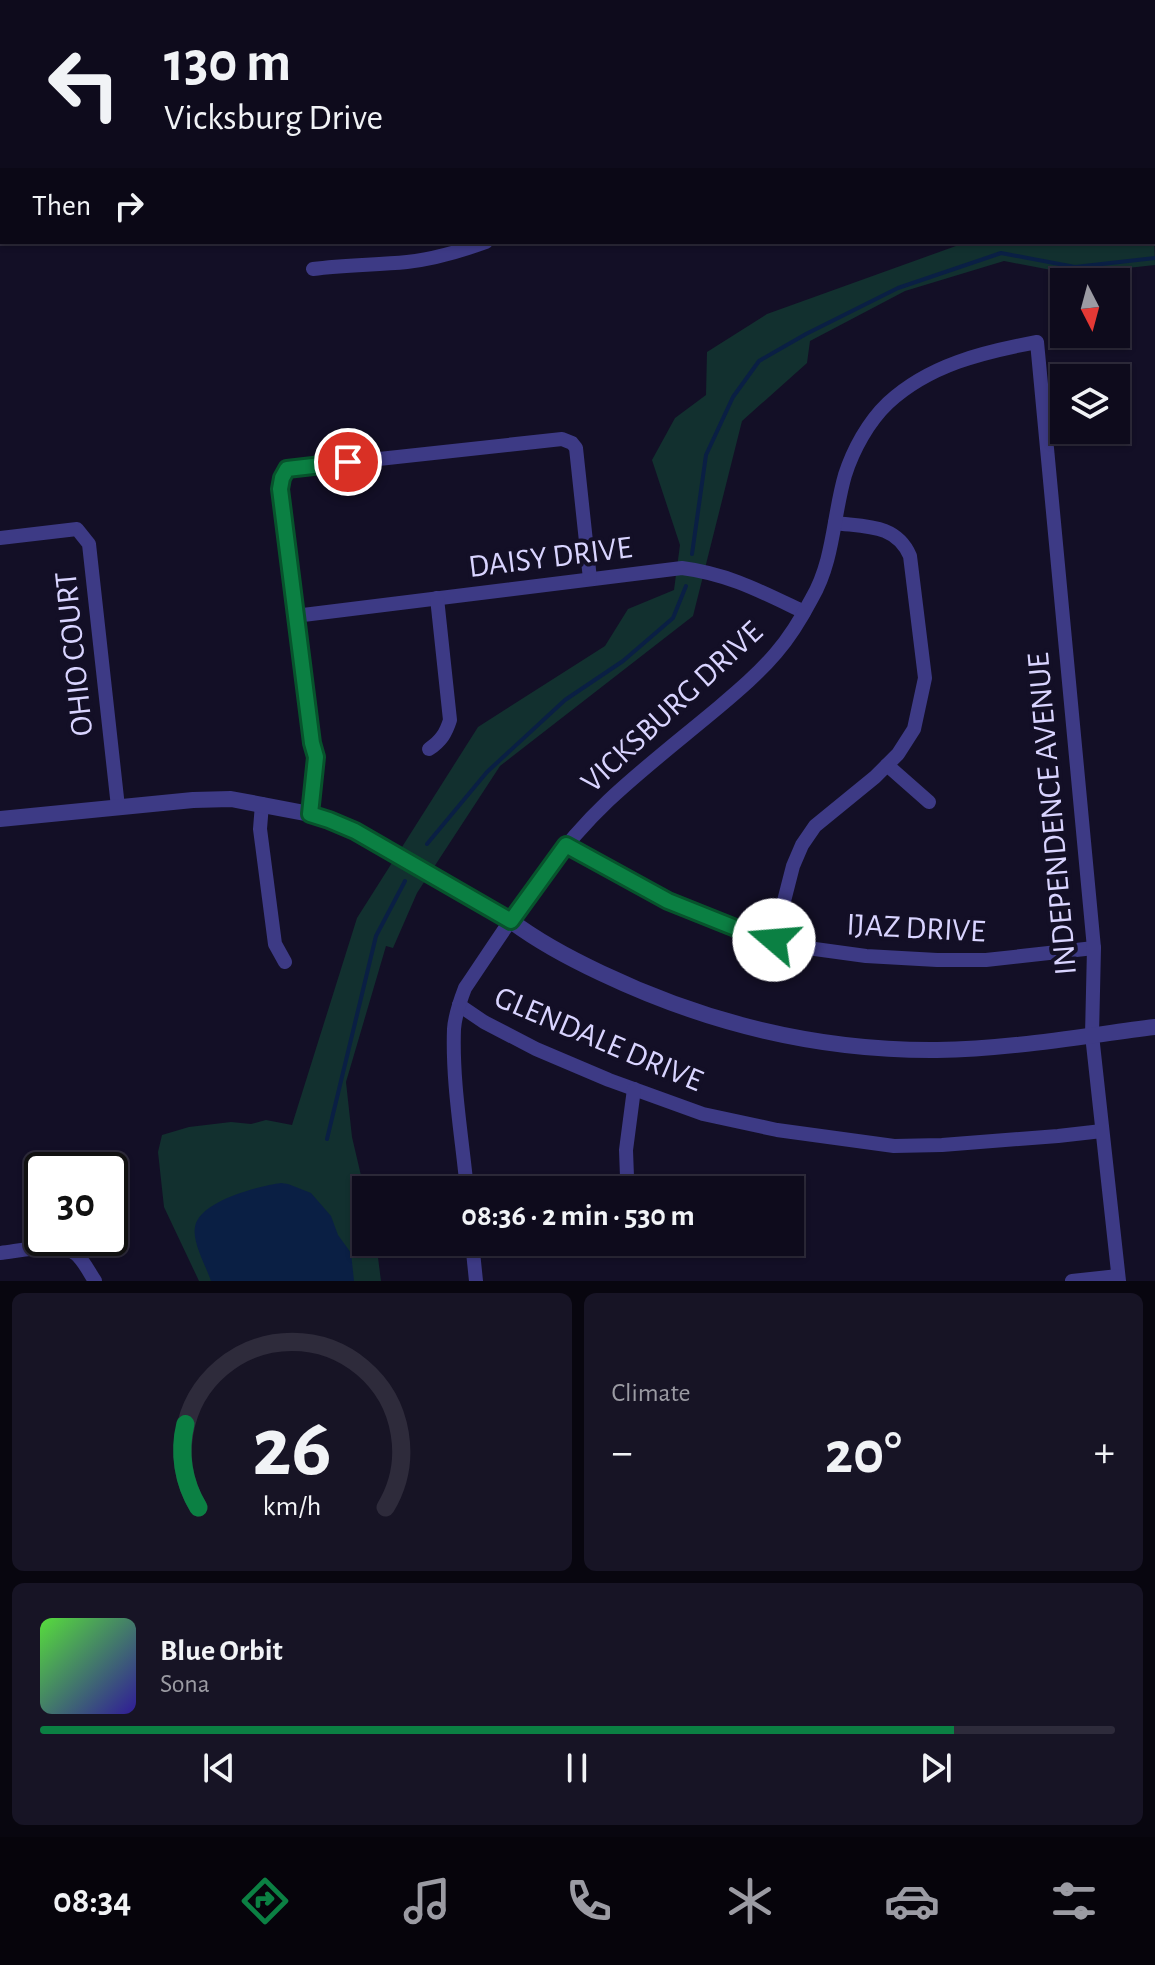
<!DOCTYPE html>
<html lang="en">
<head>
<meta charset="utf-8">
<style>
	body { margin:0; font-family:"Alegreya Sans",sans-serif; background:#171425; color:#f1f3f6; height:100vh; display:flex; flex-direction:column; font-size:30px; white-space:nowrap }
	* { box-sizing:border-box; margin:0 }
	p { font-size:26px; color:#9b9ba3 }
	.icon { flex:none; width:44px; height:44px; fill:none; stroke:currentColor; stroke-width:2; stroke-linecap:round; stroke-linejoin:round }
	.map { position:relative; height:1281px; overflow:hidden }
	.panel { display:flex; flex-direction:column; gap:12px; padding:12px; background:#08060f; flex:1 }
	.panel>* { flex:none }
	.banner { position:absolute; left:0px; top:0px; width:1156px; height:244px; box-shadow:0 2px 6px #0004,0 0 0 2px #2e2b3b; background:#0e0b1c; color:#f1f3f6; overflow:hidden }
	.needle { width:52px; rotate:174deg }
	.tools { position:absolute; left:1050px; top:268px; display:grid; gap:16px }
	.tools a { display:grid; place-items:center; width:80px; height:80px; border-radius:0px; background:#0e0b1c; box-shadow:0 2px 6px #0004,0 0 0 2px #2e2b3b; font-size:40px }
	.speed { position:absolute; left:24px; top:1152px; display:flex; gap:16px; font-size:40px; font-weight:700; text-align:center }
	.speed>* { display:grid; place-content:center; width:104px; height:104px; border-radius:50%; background:#0e0b1c; box-shadow:0 2px 6px #0004,0 0 0 2px #2e2b3b; line-height:1 }
	.speed .limit { border:4px solid #111; border-radius:12px; background:#fff; color:#111 }
	.pin { position:absolute; display:grid; place-items:center; width:68px; height:68px; color:#fff; margin:-34px; border:4px solid #fff; border-radius:50%; box-shadow:0 2px 8px #0007 }
	.me { position:absolute; width:88px; margin:-44px; rotate:288deg; stroke-linejoin:round; filter:drop-shadow(0 0 6px #0008) }
	.turn { display:flex; align-items:center; gap:28px; height:168px; padding:0 32px; font-size:36px }
	.turn .icon { width:104px; height:104px; stroke-width:2.5 }
	.turn b { display:block; font-size:56px; line-height:68px }
	.then { display:flex; align-items:center; height:76px; padding:0 32px; background:#0003; gap:16px; font-size:30px }
	.big { font-size:60px; font-weight:700; line-height:1.1 }
	.panel .card { flex:1; display:flex; flex-direction:column; justify-content:center; gap:12px; min-width:0; padding:0 28px; border-radius:12px; background:#171425 }
	.panel .dial { align-items:center; gap:0 }
	.dial svg { height:208px; overflow:visible; fill:none; stroke:#2e2b3b; stroke-width:7; stroke-linecap:round; text-anchor:middle }
	.dial text { fill:#f1f3f6; stroke:none }
	.song { display:flex; align-items:center; gap:24px }
	.cover { width:96px; height:96px; border-radius:12px; background:linear-gradient(135deg,hsl(110 70% 55%),hsl(250 70% 35%)) }
	.played { height:8px; border-radius:4px; background:linear-gradient(90deg,#0b8043 85%,#2e2b3b 85%) }
	.keys { display:flex; justify-content:space-around; direction:ltr }
	.heat { display:flex; justify-content:space-between; align-items:center; font-size:44px; direction:ltr }
	.panel .tiles { flex:1; display:grid; gap:12px; grid-template-columns:1fr 1fr }
	.card:last-child { grid-column:span 2 }
	.trip { position:absolute; left:352px; top:1176px; width:452px; height:80px; border-radius:0px; background:#0e0b1c; box-shadow:0 2px 6px #0004,0 0 0 2px #2e2b3b; font-weight:700; line-height:80px; text-align:center }
	.dock { display:flex; height:128px; justify-content:space-around; align-items:center; background:#06040b; color:#9b9ba3 }
	.dock .icon { width:56px; height:56px }
	.dock .current { color:#0b8043 }
	.dock b { font-size:36px; color:#f1f3f6 }
	.map>svg:first-child { display:block }
	.green { fill:#12302f }
	.water { fill:#0a1f44 }
	.lines { fill:none; stroke-linecap:round; stroke-linejoin:round }
	.stream { stroke:#0a1f44; stroke-width:4 }
	.minor { stroke:#3d3a85; stroke-width:14 }
	.tertiary { stroke:#3d3a85; stroke-width:16 }
	.route-casing { stroke:#07532c; stroke-width:20 }
	.route { stroke:#0b8043; stroke-width:14 }
	.labels { text-anchor:middle; stroke-width:8; stroke-linejoin:round; paint-order:stroke }
	.street-label { font-size:32px; fill:#d9d4ff; stroke:#130f26 }
</style>
</head>
<body>
<div class="map">
<svg width="1155" height="1281" viewBox="0 0 1155 1281">
	<rect width="100%" height="100%" fill="#130f26"/>
	<!-- green -->
	<polygon class="green" points="1154,231 1155,265 1072,274 1004,261 905,291 810,341 807,363 742,421 693,616 500,766 417,893 393,948 386,946 346,1082 352,1137 366,1197 366,1242 376,1242 381,1281 199,1281 164,1207 158,1152 162,1135 189,1127 231,1122 251,1124 266,1120 292,1125 357,918 478,727 605,646 628,609 674,590 680,545 652,460 675,418 706,395 707,352 767,314 967,242 1154,242"/>
	<!-- water -->
	<path class="water" d="M281,1183L288,1184L311,1193L331,1216L338,1235L351,1253L354,1281H211C206,1266 192,1242 195,1227C199,1201 259,1186 281,1183Z"/>
	<g class="lines">
		<!-- stream -->
		<g class="stream">
			<polyline points="692,554 706,455 733,397 759,361 806,334 898,288 1001,253 1075,267 1155,258"/>
			<polyline points="427,844 487,772 565,700 623,661 673,618 686,586"/>
			<polyline points="327,1139 376,936 405,881"/>
		</g>
		<!-- minor -->
		<g class="minor">
			<polyline points="234,0 237,2"/>
			<polyline points="709,0 710,2"/>
			<polyline points="675,2 683,0"/>
			<polyline points="1154,112 1155,112"/>
			<polyline points="0,186 2,186"/>
			<path d="M313,269C345,265 376,265 407,262C434,259 461,251 486,242"/>
			<polyline points="0,538 77,529 89,544 118,807"/>
			<path d="M295,616L682,568C729,574 762,592 804,612"/>
			<path d="M429,749C441,741 446,733 450,720L437,598"/>
			<polyline points="887,765 929,802"/>
			<polyline points="262,804 260,829 275,944 285,962"/>
			<polyline points="310,814 316,757 312,743 280,489 282,478 287,469 562,439 572,443 576,448 590,579"/>
			<polyline points="566,845 668,901 743,931 793,946 866,956 937,960 986,960 1094,948"/>
			<path d="M774,940L793,866L802,845L815,826L875,777L898,754L914,729L925,678L910,556C896,524 866,527 835,523"/>
			<polyline points="459,1005 484,1022 536,1049 609,1080 703,1114 777,1130 894,1146 942,1145 1058,1136 1102,1131"/>
			<polyline points="627,1177 626,1150 634,1089"/>
			<path d="M467,1190C462,1137 452,1082 454,1029C455,1015 460,1001 465,988C509,923 551,855 608,801C643,768 682,738 719,707C739,690 759,673 776,653C790,637 802,617 812,598C834,560 833,516 845,475C853,450 868,422 888,403C929,365 983,352 1037,342L1094,948L1092,1035L1119,1281"/>
			<polyline points="472,1242 476,1281"/>
			<path d="M0,1253C20,1251 60,1241 76,1254C84,1261 89,1272 95,1281"/>
			<polyline points="1072,1281 1118,1276"/>
		</g>
		<!-- tertiary -->
		<path class="tertiary" d="M0,819L193,800L231,799L310,814L329,820L355,831L511,921C539,942 569,958 601,973C706,1023 820,1051 937,1050C1010,1049 1083,1036 1155,1027"/>
	</g>
	<g class="lines">
		<defs>
			<polyline id="route" points="348,462 287,469 282,478 280,489 312,743 316,757 310,814 329,820 355,831 511,921 566,845 668,901 743,931 774,940"/>
		</defs>
		<!-- route casing -->
		<use href="#route" class="route-casing"/>
		<!-- route -->
		<use href="#route" class="route"/>
	</g>
	<g class="labels">
		<!-- street labels -->
		<g class="street-label">
			<text transform="translate(550 556) rotate(-7)" y="11">DAISY DRIVE</text>
			<text transform="translate(73 654) rotate(-96)" y="11">OHIO COURT</text>
			<text transform="translate(671 706) rotate(-43)" y="11">VICKSBURG DRIVE</text>
			<text transform="translate(1051 814) rotate(-95)" y="11">INDEPENDENCE AVENUE</text>
			<text transform="translate(916 927) rotate(3)" y="11">IJAZ DRIVE</text>
			<text transform="translate(599 1038) rotate(23)" y="11">GLENDALE DRIVE</text>
		</g>
	</g>
</svg>
<div class="tools">
<a><svg class="needle" viewBox="-14 -14 28 28"><path d="M0-13l5 13h-10z" fill="#e53935"/><path d="M0 13l5-13h-10z" fill="#9b9ba3"/></svg></a>
<a><svg class="icon" aria-label="layers" viewBox="0 0 24 24"><path d="M12 4l9 5-9 5-9-5zM3 14l9 5 9-5"/></svg></a>
</div>
<div class="speed"><div class="limit">30</div></div>
<div class="pin" style="left:348px;top:462px;background:#d93025"><svg class="icon" aria-label="arrive" viewBox="0 0 24 24"><path d="M6 21V4h12l-3 4 3 4H6"/></svg></div>
<svg class="me" style="left:774px;top:940px" viewBox="-20 -20 40 40"><circle r="19" fill="#fff"/><path d="M0-13L10 11 0 6-10 11z" fill="#0b8043"/></svg>
<div class="trip">08:36 · 2 min · 530 m</div>
<div class="banner">
<div class="turn"><svg class="icon" aria-label="left" viewBox="0 0 24 24"><path d="M17 20v-9H6M10 6l-5 5 5 5"/></svg><div><b>130 m</b>Vicksburg Drive</div></div>
<div class="then">Then<svg class="icon" aria-label="right" viewBox="0 0 24 24"><path d="M7 20v-9h11M14 6l5 5-5 5"/></svg></div>
</div>
</div>
<section class="panel">
<div class="tiles">
<div class="card dial"><svg viewBox="0 0 100 80">
<path d="M14 69A42 42 0 1 1 86 69"/>
<path d="M14 69A42 42 0 0 1 9 37" stroke="#0b8043"/>
<text x="50" y="56" font-size="32" font-weight="700">26</text>
<text x="50" y="72" font-size="11">km/h</text>
</svg></div>
<div class="card"><p>Climate</p>
<div class="heat"><a>−</a><b class="big">20°</b><a>+</a></div>
</div>
<div class="card">
<div class="song"><i class="cover"></i><div><b>Blue Orbit</b><p>Sona</p></div></div>
<div class="played"></div>
<div class="keys"><svg class="icon" aria-label="previous" viewBox="0 0 24 24"><path d="M18 5L8 12l10 7zM5 5v14"/></svg><svg class="icon" aria-label="pause" viewBox="0 0 24 24"><path d="M8 5v14M16 5v14"/></svg><svg class="icon" aria-label="next" viewBox="0 0 24 24"><path d="M6 5l10 7-10 7zM19 5v14"/></svg></div>
</div>
</div>
</section>
<nav class="dock">
<b>08:34</b>
<svg class="icon current" aria-label="directions" viewBox="0 0 24 24"><path d="M12 3l9 9-9 9-9-9zM9 14v-3h6M13 9l2 2-2 2"/></svg>
<svg class="icon" aria-label="music" viewBox="0 0 24 24"><path d="M9 18V5l10-2v13"/><circle cx="6" cy="18" r="3"/><circle cx="16" cy="16" r="3"/></svg>
<svg class="icon" aria-label="phone" viewBox="0 0 24 24"><path d="M5 4h4l2 5-3 2q2 4 5 5l2-3 5 2v4C11 20 4 13 5 4z"/></svg>
<svg class="icon" aria-label="climate" viewBox="0 0 24 24"><path d="M12 3v18M4 7l16 10M4 17L20 7"/></svg>
<svg class="icon" aria-label="car" viewBox="0 0 24 24"><path d="M5 17H2v-5l4-1 3-4h7l3 4 3 1v5h-3M9 17h6M6 11h13"/><circle cx="7" cy="17" r="2"/><circle cx="17" cy="17" r="2"/></svg>
<svg class="icon" aria-label="filters" viewBox="0 0 24 24"><path d="M4 7h16M4 17h16"/><circle cx="9" cy="7" r="2"/><circle cx="15" cy="17" r="2"/></svg>
</nav>
</body>
</html>
